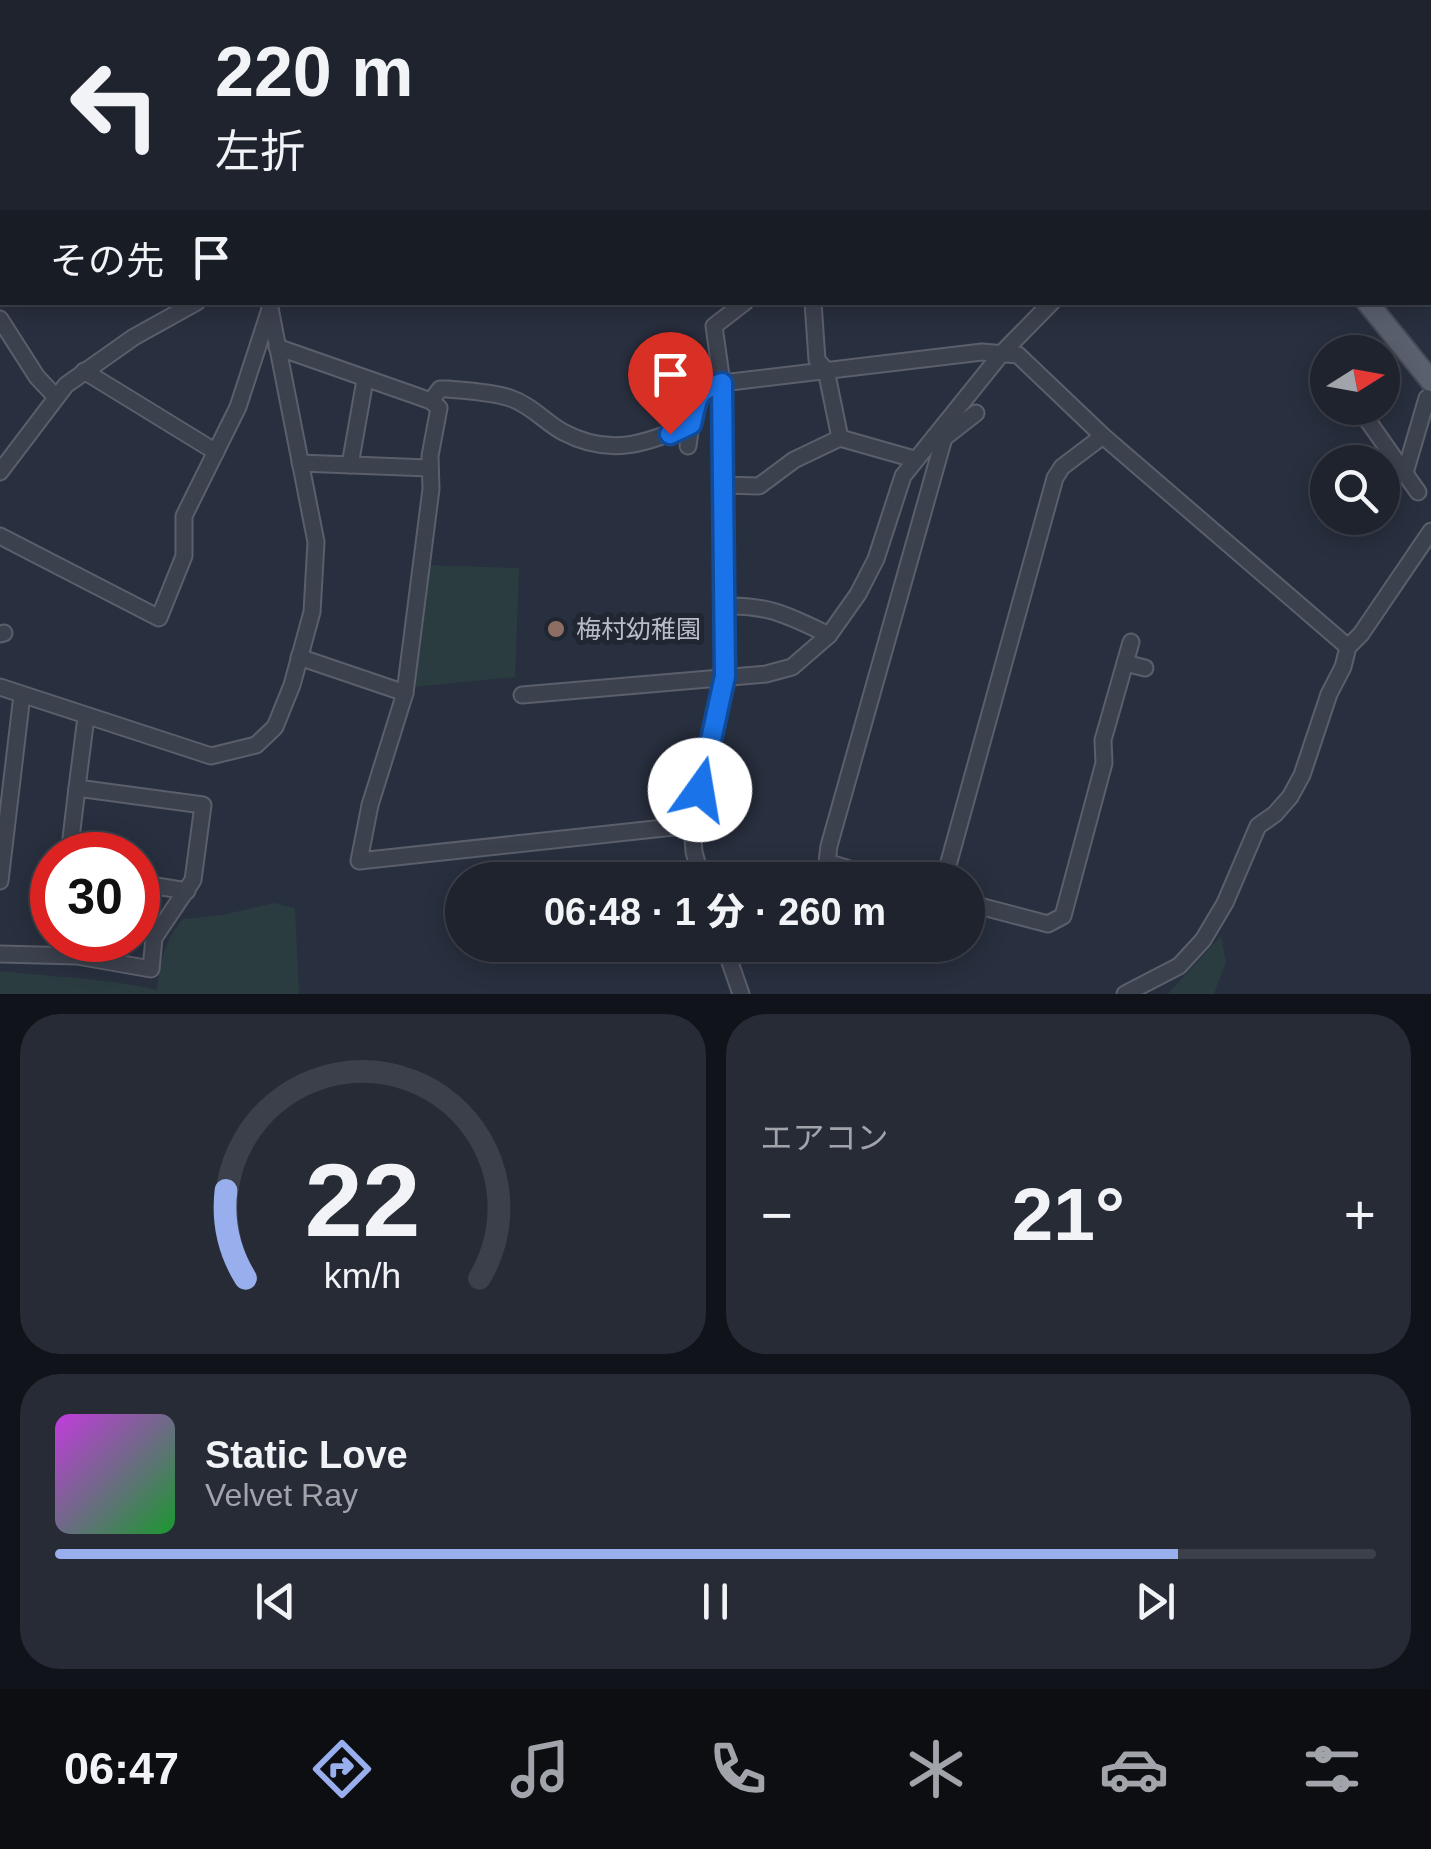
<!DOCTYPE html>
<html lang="ja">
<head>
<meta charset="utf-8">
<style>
	body { margin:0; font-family:Helvetica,"Noto Sans JP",sans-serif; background:#262b36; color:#f1f3f6; height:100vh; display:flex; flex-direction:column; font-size:38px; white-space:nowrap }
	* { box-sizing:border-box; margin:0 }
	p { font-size:32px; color:#a1a4aa }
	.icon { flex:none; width:55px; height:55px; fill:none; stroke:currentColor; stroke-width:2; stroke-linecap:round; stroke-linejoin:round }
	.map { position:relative; height:994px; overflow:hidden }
	.panel { display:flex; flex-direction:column; gap:20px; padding:20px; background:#101319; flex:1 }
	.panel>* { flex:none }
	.banner { position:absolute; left:0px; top:0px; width:1432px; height:305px; box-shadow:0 5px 25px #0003,0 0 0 2px #3c404a; background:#1e232e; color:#f1f3f6; overflow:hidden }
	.needle { width:65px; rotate:79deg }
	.buttons { position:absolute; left:1310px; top:335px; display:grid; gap:20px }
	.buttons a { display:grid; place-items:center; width:90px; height:90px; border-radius:50%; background:#1e232e; box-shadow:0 5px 25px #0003,0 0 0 2px #3c404a; font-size:50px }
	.speed { position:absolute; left:30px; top:832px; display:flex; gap:20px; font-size:50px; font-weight:700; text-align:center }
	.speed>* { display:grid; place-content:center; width:130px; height:130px; border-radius:50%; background:#1e232e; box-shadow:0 5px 25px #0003,0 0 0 2px #3c404a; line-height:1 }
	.speed .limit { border:15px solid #d22; background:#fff; color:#111 }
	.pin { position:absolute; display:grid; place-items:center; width:85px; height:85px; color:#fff; margin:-102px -42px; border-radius:50% 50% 50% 0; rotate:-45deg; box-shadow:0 0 10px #0007 }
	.pin .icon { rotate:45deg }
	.me { position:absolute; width:110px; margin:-55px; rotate:13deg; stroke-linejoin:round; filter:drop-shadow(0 0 8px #0008) }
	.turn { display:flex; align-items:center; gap:35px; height:210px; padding:0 50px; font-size:45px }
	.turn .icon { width:130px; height:130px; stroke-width:2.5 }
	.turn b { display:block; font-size:70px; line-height:85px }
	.then { display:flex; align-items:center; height:95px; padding:0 50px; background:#0003; gap:20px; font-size:38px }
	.big { font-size:75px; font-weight:800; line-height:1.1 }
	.panel .widget { flex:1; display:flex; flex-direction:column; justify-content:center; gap:15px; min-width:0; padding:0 35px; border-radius:40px; background:#262b36 }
	.panel .dial { align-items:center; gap:0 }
	.dial svg { height:260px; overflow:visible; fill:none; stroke:#3c404a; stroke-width:7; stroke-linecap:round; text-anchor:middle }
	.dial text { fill:#f1f3f6; stroke:none }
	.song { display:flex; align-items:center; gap:30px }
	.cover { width:120px; height:120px; border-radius:15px; background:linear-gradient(135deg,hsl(290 70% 55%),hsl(130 70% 35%)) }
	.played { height:10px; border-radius:5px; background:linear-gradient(90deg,#99afed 85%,#3c404a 85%) }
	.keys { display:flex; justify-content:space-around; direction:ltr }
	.heat { display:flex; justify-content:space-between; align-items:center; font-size:55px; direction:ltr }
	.panel .tiles { flex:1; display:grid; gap:20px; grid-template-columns:1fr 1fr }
	.widget:last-child { grid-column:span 2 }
	.trip { position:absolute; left:445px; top:862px; width:540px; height:100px; border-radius:50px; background:#1e232e; box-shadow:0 5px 25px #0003,0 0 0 2px #3c404a; font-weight:800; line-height:100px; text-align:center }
	.dock { display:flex; height:160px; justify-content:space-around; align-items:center; background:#0c0e12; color:#a1a4aa }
	.dock .icon { width:70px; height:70px }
	.dock .on { color:#99afed }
	.dock b { font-size:45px; color:#f1f3f6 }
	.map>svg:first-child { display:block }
	.green { fill:#2b3c40 }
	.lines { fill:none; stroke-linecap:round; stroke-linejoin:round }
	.minor-casing { stroke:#5a5f6b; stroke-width:19 }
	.major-casing { stroke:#454a57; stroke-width:24 }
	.minor { stroke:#3c414e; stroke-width:15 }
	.major { stroke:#5a606e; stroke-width:20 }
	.route-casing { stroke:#114b97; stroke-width:25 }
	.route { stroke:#1a73e8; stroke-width:18 }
	.education-dot { fill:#8d6e63; stroke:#212633; stroke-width:4 }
	.labels { text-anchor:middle; stroke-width:10; stroke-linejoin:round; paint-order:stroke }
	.poi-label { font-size:25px; fill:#b8bcc8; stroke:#212633; text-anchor:start }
</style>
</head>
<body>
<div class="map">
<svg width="1431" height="994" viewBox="0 0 1431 994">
	<rect width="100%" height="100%" fill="#282f3e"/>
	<!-- green -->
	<g class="green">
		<polygon points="427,565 519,568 515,677 412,687"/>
		<path d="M274,903L295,908L299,994H0V971C52,977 106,978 157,990C160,963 164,940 183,919L222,915Z"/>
		<polygon points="1221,936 1226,962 1214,994 1168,994"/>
	</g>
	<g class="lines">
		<defs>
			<g id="minor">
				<polyline points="27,0 30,2"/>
				<polyline points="247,0 253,2"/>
				<polyline points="368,0 370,2"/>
				<polyline points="563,0 563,2"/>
				<polyline points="647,0 648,2"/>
				<polyline points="779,0 783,2"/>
				<polyline points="921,0 923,2"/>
				<polyline points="196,2 197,0"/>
				<polyline points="384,2 385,0"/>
				<polyline points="484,2 484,0"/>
				<polyline points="855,2 858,0"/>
				<polyline points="983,2 986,0"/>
				<polyline points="1155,2 1155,0"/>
				<polyline points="0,93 2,95"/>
				<polyline points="1430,109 1431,105"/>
				<polyline points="1430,228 1431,229"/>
				<polyline points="813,302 817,360 826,370 840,438 914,459"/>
				<polyline points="0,319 37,377 56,397"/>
				<polyline points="277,347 431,401 439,408 430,456 431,489 405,693 370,805 359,861 692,825"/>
				<polyline points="84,371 216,452"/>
				<path d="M431,401L440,389H448C468,391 491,392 510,398C531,405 545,422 563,432C610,457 646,444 691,424C696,401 698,389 722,383L982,352L1018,355L1103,436L1348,647"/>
				<polyline points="1359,408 1418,492"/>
				<polyline points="688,446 691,424"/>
				<polyline points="300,463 429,468"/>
				<polyline points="350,465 365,380"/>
				<polyline points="0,472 66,385 134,337 197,302"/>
				<polyline points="1405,473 1427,398 1431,395"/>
				<polyline points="723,485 759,486 794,460 840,438"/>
				<polyline points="0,536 159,618 184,556 184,516 238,407 270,309"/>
				<path d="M725,606C770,605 789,616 829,635"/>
				<polyline points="0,634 4,633"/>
				<polyline points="299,657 405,693"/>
				<polyline points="1125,663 1145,668"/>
				<polyline points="0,687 211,756 256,745 275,727 292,685 312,612 316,542 270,308"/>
				<polyline points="522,695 766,674 792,667 829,635 858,594 876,559 903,476 1002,353 1052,302"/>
				<polyline points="69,855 77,788"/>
				<polyline points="702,880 694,852 692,825 724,687 725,661 722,383 714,326 745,302"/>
				<polyline points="885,880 827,862 829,846 944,438 976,413"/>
				<polyline points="944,880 1055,478 1062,467 1103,436"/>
				<polyline points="0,881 22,695"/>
				<polyline points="138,883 187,891"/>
				<polyline points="968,903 1048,924 1063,916 1104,763 1103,740 1131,642"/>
				<polyline points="724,945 741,994"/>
				<polyline points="0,954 77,956 151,969 154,938 193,880 203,805 77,788 86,717"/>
				<polyline points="1125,994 1179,966 1203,940 1225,903 1258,826 1275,814 1290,797 1302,775 1329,694 1343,667 1348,647 1361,634 1431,531"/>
			</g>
			<g id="major">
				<polyline points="1232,0 1232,2"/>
				<polyline points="1367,302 1431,381"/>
			</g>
		</defs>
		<!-- minor casing -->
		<use href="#minor" class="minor-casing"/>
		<!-- major casing -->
		<use href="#major" class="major-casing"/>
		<!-- minor -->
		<use href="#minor" class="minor"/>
		<!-- major -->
		<use href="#major" class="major"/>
	</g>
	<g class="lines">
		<defs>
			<path id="route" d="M670,434L691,424C697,399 695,390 722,383L725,676L700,790"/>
		</defs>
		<!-- route casing -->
		<use href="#route" class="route-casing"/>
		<!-- route -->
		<use href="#route" class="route"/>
	</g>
	<!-- markers -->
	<circle class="education-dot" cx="556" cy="629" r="10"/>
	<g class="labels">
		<!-- poi labels -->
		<g class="poi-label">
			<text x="576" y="638">梅村幼稚園</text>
		</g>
	</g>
</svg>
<div class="buttons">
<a><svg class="needle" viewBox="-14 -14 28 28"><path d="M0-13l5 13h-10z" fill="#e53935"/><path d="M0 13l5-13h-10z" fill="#a1a4aa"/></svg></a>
<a><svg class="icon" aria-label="search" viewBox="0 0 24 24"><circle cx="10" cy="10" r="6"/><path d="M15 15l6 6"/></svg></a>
</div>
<div class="speed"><div class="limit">30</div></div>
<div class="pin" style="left:670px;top:434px;background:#d93025"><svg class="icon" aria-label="arrive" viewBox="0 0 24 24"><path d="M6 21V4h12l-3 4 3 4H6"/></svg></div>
<svg class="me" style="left:700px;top:790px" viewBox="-20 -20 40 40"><circle r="19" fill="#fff"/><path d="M0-13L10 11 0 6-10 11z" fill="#1a73e8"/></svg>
<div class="trip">06:48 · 1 分 · 260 m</div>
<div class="banner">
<div class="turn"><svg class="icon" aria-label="left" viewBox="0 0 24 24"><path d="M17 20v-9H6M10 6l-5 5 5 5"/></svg><div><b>220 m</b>左折</div></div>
<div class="then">その先<svg class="icon" aria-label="arrive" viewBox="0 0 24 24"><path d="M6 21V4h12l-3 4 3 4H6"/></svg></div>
</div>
</div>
<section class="panel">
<div class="tiles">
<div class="widget dial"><svg viewBox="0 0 100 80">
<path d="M14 69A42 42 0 1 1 86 69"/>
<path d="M14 69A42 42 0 0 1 8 42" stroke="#99afed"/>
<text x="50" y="56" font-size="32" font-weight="700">22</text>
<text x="50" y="72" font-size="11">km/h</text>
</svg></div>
<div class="widget"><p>エアコン</p>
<div class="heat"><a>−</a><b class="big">21°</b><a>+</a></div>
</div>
<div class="widget">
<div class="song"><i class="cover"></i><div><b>Static Love</b><p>Velvet Ray</p></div></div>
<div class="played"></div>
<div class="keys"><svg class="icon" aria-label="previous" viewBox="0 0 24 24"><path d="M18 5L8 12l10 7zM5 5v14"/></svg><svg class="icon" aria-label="pause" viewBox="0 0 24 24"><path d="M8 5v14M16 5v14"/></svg><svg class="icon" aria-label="next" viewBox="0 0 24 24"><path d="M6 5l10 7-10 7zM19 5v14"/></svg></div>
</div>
</div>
</section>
<nav class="dock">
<b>06:47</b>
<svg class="icon on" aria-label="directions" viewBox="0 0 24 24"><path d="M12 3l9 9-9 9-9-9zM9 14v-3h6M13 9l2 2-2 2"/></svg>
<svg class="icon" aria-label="music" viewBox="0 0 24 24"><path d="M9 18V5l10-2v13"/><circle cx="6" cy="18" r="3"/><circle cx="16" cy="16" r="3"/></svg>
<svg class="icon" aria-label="phone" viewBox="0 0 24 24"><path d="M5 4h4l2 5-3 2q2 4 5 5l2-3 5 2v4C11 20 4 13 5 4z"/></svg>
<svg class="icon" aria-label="climate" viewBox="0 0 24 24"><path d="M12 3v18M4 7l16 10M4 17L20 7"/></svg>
<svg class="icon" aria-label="car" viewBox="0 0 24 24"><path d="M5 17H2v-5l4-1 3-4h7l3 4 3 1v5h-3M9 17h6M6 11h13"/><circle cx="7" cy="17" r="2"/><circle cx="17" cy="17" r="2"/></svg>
<svg class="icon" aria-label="filters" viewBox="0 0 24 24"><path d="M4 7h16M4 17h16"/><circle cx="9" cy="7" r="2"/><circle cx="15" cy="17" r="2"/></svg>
</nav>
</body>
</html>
